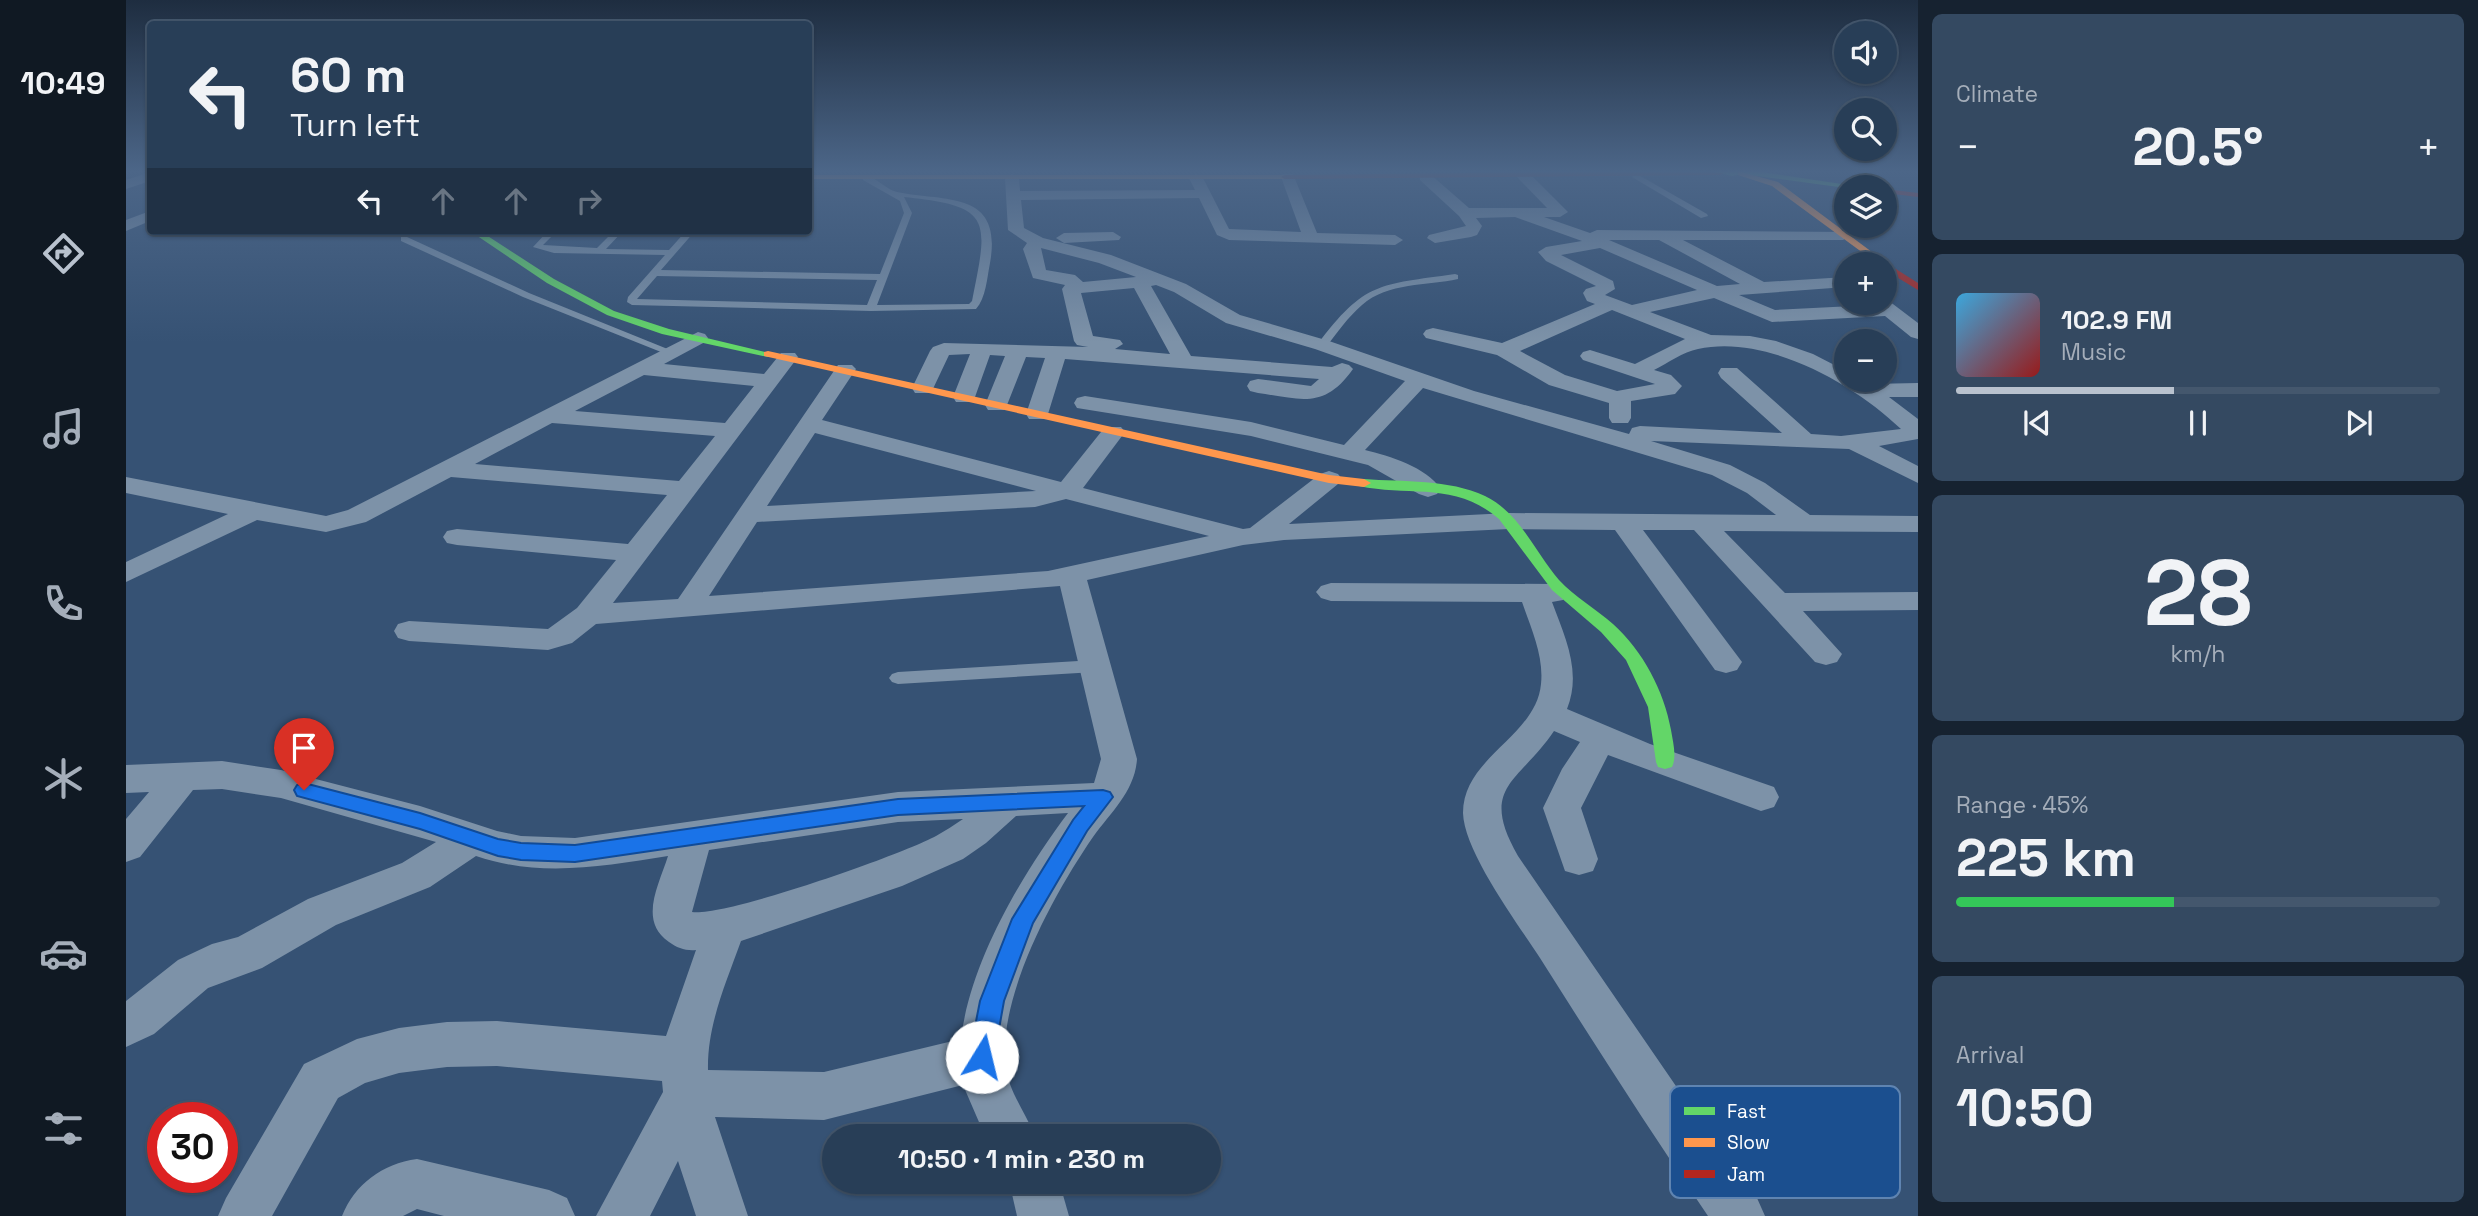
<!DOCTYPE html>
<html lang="en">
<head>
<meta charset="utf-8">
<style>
	body { margin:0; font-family:"Space Grotesk",sans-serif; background:#344961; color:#f1f3f6; height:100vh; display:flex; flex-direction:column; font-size:26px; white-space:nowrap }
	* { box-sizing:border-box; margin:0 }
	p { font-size:23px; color:#a5aeba }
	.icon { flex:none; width:38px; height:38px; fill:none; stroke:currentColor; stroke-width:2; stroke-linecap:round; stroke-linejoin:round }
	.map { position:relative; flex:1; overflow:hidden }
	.drawer { display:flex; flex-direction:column; gap:14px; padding:14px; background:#162230; width:560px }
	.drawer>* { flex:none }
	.guide { position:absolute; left:21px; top:21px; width:665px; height:214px; border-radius:7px; box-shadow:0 2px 5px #0004,0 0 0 2px #44576d; background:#283e57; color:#f1f3f6; overflow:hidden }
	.fabs { position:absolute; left:1708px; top:21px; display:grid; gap:14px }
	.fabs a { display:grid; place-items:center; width:63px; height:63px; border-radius:50%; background:#283e57; box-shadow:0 2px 5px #0004,0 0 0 2px #44576d; font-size:35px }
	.speed { position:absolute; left:21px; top:1102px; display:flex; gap:14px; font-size:35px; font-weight:700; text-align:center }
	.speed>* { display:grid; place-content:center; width:91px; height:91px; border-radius:50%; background:#283e57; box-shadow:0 2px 5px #0004,0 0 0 2px #44576d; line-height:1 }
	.speed .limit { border:10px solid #d22; background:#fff; color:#111 }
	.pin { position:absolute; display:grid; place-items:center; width:60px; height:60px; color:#fff; margin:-72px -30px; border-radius:50% 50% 50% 0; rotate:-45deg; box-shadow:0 0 7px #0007 }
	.pin .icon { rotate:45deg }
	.me { position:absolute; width:77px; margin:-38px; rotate:9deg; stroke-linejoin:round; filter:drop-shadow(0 0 5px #0008) }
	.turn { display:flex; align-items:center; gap:24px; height:147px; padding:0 28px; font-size:32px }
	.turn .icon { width:91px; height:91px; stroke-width:2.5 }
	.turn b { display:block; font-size:49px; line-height:60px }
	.lanes { display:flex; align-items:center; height:66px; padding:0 28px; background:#0003; justify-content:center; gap:35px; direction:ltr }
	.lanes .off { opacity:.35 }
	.big { font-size:52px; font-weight:600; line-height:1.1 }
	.drawer .widget { flex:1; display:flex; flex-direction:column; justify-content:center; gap:10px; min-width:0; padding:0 24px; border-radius:10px; background:#344961 }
	.drawer .dial { align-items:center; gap:0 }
	.dial b { font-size:91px; line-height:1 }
	.song { display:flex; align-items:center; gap:21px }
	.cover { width:84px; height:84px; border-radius:10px; background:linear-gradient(135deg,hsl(200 70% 55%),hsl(0 70% 35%)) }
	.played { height:7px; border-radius:4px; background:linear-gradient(90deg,#b9c2ce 45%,#44576d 45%) }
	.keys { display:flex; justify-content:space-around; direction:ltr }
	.heat { display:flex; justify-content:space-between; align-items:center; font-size:38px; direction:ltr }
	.charge { height:10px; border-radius:5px; background:linear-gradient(90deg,#34c759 45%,#44576d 0) }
	.trip { position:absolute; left:696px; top:1124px; width:399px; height:70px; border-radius:35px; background:#283e57; box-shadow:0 2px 5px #0004,0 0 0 2px #44576d; font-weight:600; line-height:70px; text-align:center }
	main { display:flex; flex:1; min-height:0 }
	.dock { display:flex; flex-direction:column; width:126px; justify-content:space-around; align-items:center; background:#101923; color:#a5aeba }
	.dock .icon { width:49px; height:49px }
	.dock .current { color:#b9c2ce }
	.dock b { font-size:32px; color:#f1f3f6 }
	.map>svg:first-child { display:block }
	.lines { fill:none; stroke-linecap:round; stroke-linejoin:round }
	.lane { fill:#7d92a8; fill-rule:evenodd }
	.street { fill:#7d92a8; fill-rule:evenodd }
	.fast { fill:#63d668; fill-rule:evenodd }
	.slow { fill:#ff974d; fill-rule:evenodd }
	.jam { fill:#b3261e; fill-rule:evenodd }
	.route { fill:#1a73e8; stroke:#114b97; stroke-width:2 }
	.key { fill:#1b4f8f; stroke:#5f84b1; stroke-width:2 }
	.key-label { font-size:19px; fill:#fff }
</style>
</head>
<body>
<main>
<nav class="dock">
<b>10:49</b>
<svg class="icon current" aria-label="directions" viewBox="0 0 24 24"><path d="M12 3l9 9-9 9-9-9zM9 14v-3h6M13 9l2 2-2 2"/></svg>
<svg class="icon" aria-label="music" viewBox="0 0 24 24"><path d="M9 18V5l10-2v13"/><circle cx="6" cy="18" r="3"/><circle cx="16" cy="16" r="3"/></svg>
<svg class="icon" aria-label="phone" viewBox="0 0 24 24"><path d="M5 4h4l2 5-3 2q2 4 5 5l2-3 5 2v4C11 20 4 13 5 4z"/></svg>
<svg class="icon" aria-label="climate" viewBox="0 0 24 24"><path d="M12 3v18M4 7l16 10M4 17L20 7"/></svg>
<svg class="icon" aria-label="car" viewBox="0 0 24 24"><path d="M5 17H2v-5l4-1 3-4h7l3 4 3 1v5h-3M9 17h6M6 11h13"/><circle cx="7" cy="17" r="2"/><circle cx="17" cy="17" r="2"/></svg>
<svg class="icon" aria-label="filters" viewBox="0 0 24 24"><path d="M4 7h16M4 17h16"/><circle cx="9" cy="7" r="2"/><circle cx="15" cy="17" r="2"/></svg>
</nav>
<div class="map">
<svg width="1792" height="1216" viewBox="0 0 1792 1216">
	<rect width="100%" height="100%" fill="#365274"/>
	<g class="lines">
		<!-- lane -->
		<g class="lane">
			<polygon points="1509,173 1581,214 1582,216 1575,218 1506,177"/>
			<path d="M737,176C750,176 759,189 771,192C820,202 877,190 864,263C861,278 860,298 850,309L745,311L506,305L501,302L502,297L539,255L428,253L407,247L422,231H431L417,245L471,248L488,231H497L480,249L543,250L560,231H569L535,270L754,274L778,213L774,201L737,180ZM778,197C868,206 862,220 846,301L843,304L751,305L786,213ZM531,276L751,280L741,305L511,299Z"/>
			<polygon points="275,237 281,237 403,293 549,352 540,354 397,297 275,241"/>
			<path d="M1329,274L1332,275V279C1301,286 1262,282 1236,305C1222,317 1211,333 1200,347L1191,345C1239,281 1253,285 1329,274Z"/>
			<polygon points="969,660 975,662 977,666 975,670 969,672 772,684 766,682 763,678 766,674 772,672"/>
		</g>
		<!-- street -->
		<g class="street">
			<path d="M1394,171L1402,172L1442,212L1434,217H1418L1464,233L1471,230L1723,232L1725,235L1717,240H1557L1638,282L1720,277V287L1613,295L1649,310L1747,305L1746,303H1759V298L1792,323V339L1785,337L1759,316L1646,322L1588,298L1524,312L1585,335L1624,336L1650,341L1687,354L1720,371V380H1736L1744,384L1792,383V397H1763L1792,419V439L1753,446L1792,466V483L1723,449L1525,441L1604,465L1639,483L1684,515L1792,516V532L1598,531L1659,593L1792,592V610L1677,611L1716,654L1711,662L1700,665L1689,662L1568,530H1517L1616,662L1611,670L1600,673L1589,670L1489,530L1383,529L1158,540L1117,545L961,580L1011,759C1009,791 985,812 967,837C929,892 870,998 880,1068C883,1092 900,1113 909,1136H859L837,1085L698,1120L589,1117L622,1216H570L552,1161L524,1216H470L537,1092L536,1081L371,1066L321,1067L273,1073L239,1083L212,1098L146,1216H92L100,1198L178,1064L231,1039L273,1028L321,1022L371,1021L540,1036L570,950C560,951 551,948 543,942C512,921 533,885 542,856C477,866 415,878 350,856L304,887L210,925L136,968L82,988L28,1034L0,1047V1001L52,960L86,944L112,937L182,899L276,863L310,842L155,798L96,789L67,790L14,857L0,862V819L23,792L0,793V765L96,761L155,770L294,806L371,831L395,836L449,838L772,792L968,783L975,759L934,586L470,624L446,643L422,650L283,641L272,638L268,631L272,624L283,621L422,629L451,608L490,560L331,545L321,543L317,537L321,531L331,529L502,544L541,495L325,477L240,522L200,532L131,520L0,582V562L102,514L0,493V477L200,516L222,510L572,332L579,334L582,338L579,342L538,364L638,374L655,353H669L672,357L487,603L552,599L712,365H726L730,369L696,420L935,482L979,427H995L999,432L957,488L1117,529L1124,528L1194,474L1203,471L1212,474L1216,479L1212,484L1163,524L1383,513L1650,515L1621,493L1586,475L1297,388L1239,450C1264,456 1300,467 1315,489L1311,494L1302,497L1293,494L1242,465L1125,436L951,408L948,403L951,398L959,396L1125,422L1218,445L1279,381L1189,349L1100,323L1048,292L1030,285L1025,286L1065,356L1206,367L1216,363L1223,365L1227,369C1198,410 1175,399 1132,393L1124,391L1121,386L1124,381L1132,379L1185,386L1193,379L939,359L922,414L919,419H903L900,414L919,358L900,357L881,405L878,410H862L859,405L879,356L864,355L849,397L846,402H830L827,397L844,354L823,355L805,393H789L786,388L804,351L807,347L818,343L962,347L951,345L948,341L936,289L939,285L907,278L897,249L901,243L882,230L879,178L886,174L893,178L894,191L1069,190L1063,178L1070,174L1077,178L1103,229L1175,232L1155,177L1157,174H1167L1191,233L1269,235L1277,240L1269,245L1103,240L1091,235L1073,198L895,200L898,228L917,238L985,255L1060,284L1114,315L1203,341L1348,391L1503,434L1506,428L1514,426L1656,433L1595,378L1592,373L1595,368H1611L1685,434L1715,436L1775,429C1727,383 1640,334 1572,349C1557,352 1542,363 1528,370L1545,375L1556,386L1549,394L1505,401V418L1502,423H1486L1483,418V403L1423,385L1371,355L1300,338L1297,334L1300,330L1307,328L1376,343L1469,304L1461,301L1457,293L1460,289L1470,286L1420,261L1412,252L1420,247L1456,241L1389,217L1350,218L1356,226L1351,235L1345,237L1309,243L1301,238L1303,235L1340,226L1333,216L1294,180V174H1304L1343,208H1421L1392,178L1390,175ZM1483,240H1533L1614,284L1591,286ZM915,248L973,263L1010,277L957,282L949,275L920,270ZM1474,248L1571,290L1506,305L1479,295L1489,289L1487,281L1435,255ZM1008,288L1044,354L989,349L997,344L994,340L967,336L955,293ZM1486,310L1559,339L1509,364L1464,350L1457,352L1454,356L1457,360L1529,384L1491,391L1439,375L1394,351ZM518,375L628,386L599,423L449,411ZM426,423L589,436L553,481L349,464ZM689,433L910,491L641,506ZM940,499L1083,536L922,571L583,596L631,522L909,507ZM942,813C896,874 844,962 835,1039L698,1072L582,1070C581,1025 600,983 615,941L776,886L837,859L860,843L890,816ZM837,819C828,825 819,831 810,836C775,855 599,917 566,912L583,850L772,822Z"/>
			<polygon points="24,172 24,181 0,189 0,180"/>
			<polygon points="24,211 24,221 0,231 0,220"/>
			<polygon points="987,232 995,237 993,240 938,243 930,238 938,233"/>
			<path d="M1205,583L1427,584L1437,586L1442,593L1437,600L1426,602C1439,637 1456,672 1441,709L1524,744L1648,787L1653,797L1648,807L1635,811L1482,755L1455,808L1472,859L1467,871L1453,875L1439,871L1417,808L1436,769L1454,742L1428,731C1393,783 1352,786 1392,856L1552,1089L1631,1198L1639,1216H1582C1524,1131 1469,1045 1414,958C1392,924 1338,852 1337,813C1337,757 1410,737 1415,684C1418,656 1405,628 1396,602L1205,601L1195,598L1190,592L1195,586Z"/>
			<path d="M291,1159L423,1190L441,1198L449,1216H318L291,1209L277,1216H216C229,1184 256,1164 291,1159Z"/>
			<polygon points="883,1181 933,1181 943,1216 891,1216"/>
		</g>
		<!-- fast -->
		<g class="fast">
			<polygon points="1584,171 1629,171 1736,187 1720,188 1616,174 1606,176"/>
			<polygon points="344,231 354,231 428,279 488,311 543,329 647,354 642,357 536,334 481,315 421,283"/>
			<path d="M1238,479C1277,482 1323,479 1359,496C1394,513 1409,552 1433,580C1449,597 1470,609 1487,624C1517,651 1538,691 1545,730C1547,742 1551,757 1546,767L1539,769L1532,767L1530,762L1522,707L1500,660L1475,632L1426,590L1373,519C1329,481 1284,497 1233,486L1231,483Z"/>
		</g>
		<!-- slow -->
		<g class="slow">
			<polygon points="1612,171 1652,182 1762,264 1759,266 1759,264 1752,264 1646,186 1612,175"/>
			<polygon points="682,175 1159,175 1163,177 1159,179 682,179"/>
			<polygon points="642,351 1203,475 1238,479 1245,483 1238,487 1203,483 638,356 638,352"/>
		</g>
		<!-- jam -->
		<g class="jam">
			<polygon points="1520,171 1598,173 1594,175 1159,179 1155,177 1159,175"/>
			<polygon points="1759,189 1792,193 1792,197 1759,193"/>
			<polygon points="1756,264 1762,264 1792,283 1792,290 1759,270 1759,264"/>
		</g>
	</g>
	<!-- sky -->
	<linearGradient id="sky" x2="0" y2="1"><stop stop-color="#1e2d40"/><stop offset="0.5" stop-color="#4c6688"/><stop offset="1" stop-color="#4c6688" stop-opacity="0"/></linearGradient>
	<rect width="1792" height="342" fill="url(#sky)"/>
	<!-- route -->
	<polygon class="route" points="178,783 294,813 372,839 395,843 449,845 772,799 977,790 984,792 987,797 961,831 907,923 878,1001 868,1057 864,1065 856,1069 847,1065 843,1057 854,1001 886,919 947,820 958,806 772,815 449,862 395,860 372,856 294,829 171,796 168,790 171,785"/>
	<!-- legend -->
	<rect x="1544" y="1086" width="230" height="112" rx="10" class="key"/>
	<rect x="1558" y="1107" width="31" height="8" fill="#63d668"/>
	<rect x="1558" y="1138" width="31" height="9" fill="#ff974d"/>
	<rect x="1558" y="1170" width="31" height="8" fill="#b3261e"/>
	<g class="key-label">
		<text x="1601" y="1118">Fast</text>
		<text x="1601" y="1149">Slow</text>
		<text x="1601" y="1181">Jam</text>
	</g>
</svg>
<div class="fabs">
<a><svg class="icon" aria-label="sound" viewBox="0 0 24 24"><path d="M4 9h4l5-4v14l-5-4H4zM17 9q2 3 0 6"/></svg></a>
<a><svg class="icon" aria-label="search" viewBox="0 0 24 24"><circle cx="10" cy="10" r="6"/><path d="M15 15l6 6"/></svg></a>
<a><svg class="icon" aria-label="layers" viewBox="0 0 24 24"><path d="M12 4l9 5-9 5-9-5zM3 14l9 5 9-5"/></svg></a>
<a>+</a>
<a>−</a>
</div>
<div class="speed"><div class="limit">30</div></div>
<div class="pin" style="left:178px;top:790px;background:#d93025"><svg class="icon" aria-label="arrive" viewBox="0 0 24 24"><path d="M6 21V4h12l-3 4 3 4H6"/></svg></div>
<svg class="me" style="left:856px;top:1057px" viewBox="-20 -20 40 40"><circle r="19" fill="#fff"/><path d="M0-13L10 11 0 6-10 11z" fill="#1a73e8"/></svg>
<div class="trip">10:50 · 1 min · 230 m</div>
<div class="guide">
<div class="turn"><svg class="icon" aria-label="left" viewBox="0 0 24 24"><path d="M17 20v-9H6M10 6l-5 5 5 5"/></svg><div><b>60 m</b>Turn left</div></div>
<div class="lanes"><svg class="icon" aria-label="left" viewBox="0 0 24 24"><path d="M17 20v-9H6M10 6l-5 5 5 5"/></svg><svg class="icon off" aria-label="ahead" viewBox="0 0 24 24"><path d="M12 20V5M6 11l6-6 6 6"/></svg><svg class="icon off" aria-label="ahead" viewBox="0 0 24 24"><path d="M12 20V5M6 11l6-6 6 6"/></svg><svg class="icon off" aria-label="right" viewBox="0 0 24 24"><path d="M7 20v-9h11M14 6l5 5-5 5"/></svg></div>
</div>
</div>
<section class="drawer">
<div class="widget"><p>Climate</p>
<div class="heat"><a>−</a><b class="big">20.5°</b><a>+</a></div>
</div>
<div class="widget">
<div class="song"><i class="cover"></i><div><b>102.9 FM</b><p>Music</p></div></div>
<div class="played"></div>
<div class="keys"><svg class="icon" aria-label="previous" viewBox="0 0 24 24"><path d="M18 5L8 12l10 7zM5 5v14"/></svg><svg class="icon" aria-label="pause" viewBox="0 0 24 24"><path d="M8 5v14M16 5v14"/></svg><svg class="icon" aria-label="next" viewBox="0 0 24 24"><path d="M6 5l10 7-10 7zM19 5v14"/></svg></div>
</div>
<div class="widget dial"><b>28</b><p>km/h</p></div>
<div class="widget"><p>Range · 45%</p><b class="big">225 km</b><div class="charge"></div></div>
<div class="widget"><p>Arrival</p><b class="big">10:50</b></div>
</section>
</main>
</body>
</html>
